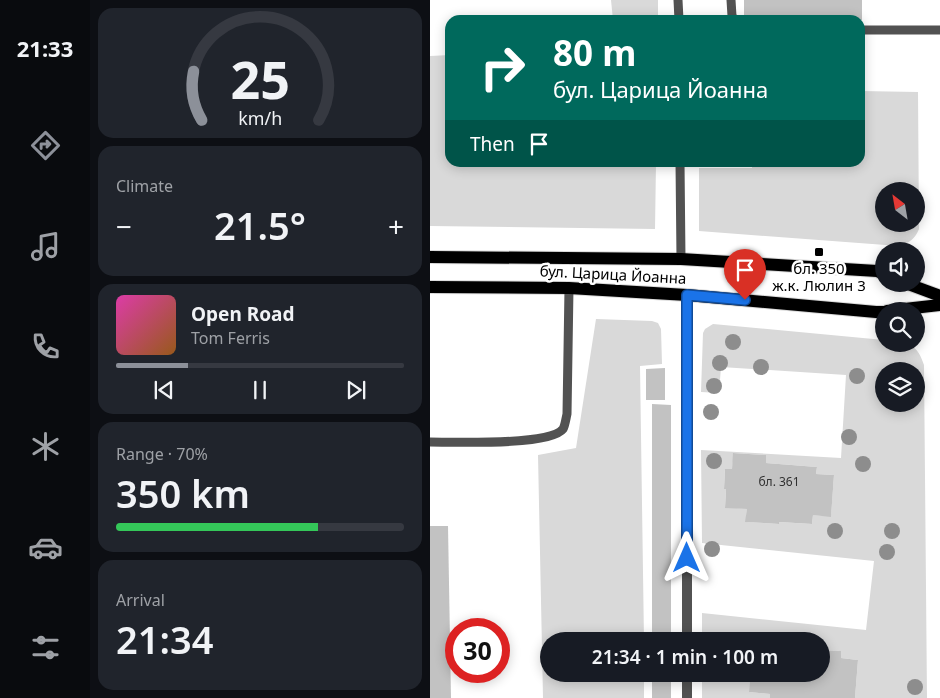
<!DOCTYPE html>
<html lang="en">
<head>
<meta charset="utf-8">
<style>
	body { margin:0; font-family:"Noto Sans",sans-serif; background:#20242c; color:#f1f3f6; height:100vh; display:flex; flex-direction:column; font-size:19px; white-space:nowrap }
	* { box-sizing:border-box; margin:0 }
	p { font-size:16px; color:#9ea1a6 }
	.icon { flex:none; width:28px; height:28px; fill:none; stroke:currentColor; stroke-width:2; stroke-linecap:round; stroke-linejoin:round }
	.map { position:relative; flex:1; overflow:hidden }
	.details { display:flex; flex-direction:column; gap:8px; padding:8px; background:#0d0f14; width:340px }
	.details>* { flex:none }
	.hud { position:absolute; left:15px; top:15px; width:420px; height:152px; border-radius:15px; box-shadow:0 2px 12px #0003; background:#00695c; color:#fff; overflow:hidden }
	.needle { width:32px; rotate:329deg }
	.tools { position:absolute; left:445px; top:182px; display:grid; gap:10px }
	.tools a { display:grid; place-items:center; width:50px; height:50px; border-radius:50%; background:#171b24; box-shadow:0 2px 12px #0003; font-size:25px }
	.speed { position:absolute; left:15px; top:618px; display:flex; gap:10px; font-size:25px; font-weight:700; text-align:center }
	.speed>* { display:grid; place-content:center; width:65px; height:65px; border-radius:50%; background:#171b24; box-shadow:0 2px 12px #0003; line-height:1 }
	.speed .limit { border:8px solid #d22; background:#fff; color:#111 }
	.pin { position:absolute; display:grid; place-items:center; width:42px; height:42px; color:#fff; margin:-51px -21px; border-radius:50% 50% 50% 0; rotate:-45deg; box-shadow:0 0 5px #0007 }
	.pin .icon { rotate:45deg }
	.me { position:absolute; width:55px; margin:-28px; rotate:0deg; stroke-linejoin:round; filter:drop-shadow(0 0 4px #0008) }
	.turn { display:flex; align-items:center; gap:18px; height:105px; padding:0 25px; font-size:22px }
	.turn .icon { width:65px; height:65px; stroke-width:2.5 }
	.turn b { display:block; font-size:35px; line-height:42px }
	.then { display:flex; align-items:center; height:48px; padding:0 25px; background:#0003; gap:10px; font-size:19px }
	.big { font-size:38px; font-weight:600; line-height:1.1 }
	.details .widget { flex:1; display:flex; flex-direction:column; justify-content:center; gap:8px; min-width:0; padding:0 18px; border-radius:15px; background:#20242c }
	.details .dial { align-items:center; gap:0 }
	.dial svg { height:130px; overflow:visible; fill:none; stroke:#363941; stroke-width:7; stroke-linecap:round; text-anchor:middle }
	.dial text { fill:#f1f3f6; stroke:none }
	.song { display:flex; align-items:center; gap:15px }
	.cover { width:60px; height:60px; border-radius:8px; background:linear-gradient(135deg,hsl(320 70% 55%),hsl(30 70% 35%)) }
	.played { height:5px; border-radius:2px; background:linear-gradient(90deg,#8c9099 25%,#363941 25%) }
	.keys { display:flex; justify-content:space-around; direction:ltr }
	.heat { display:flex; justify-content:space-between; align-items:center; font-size:28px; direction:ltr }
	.charge { height:8px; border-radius:4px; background:linear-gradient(90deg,#34c759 70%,#363941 0) }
	.trip { position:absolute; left:110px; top:632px; width:290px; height:50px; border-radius:25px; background:#171b24; box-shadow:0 2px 12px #0003; font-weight:600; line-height:50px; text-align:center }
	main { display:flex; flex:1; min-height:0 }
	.dock { display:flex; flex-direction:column; width:90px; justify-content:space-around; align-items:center; background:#090b0e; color:#9ea1a6 }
	.dock .icon { width:35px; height:35px }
	.dock .active { color:#8c9099 }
	.dock b { font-size:22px; color:#f1f3f6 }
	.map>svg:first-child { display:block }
	.green { fill:#d9d9d9; fill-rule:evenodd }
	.building { fill:#c2c2c2 }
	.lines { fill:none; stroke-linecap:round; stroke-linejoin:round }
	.primary-casing { stroke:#dbdbdb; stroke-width:14 }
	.service { stroke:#525252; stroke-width:9 }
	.minor { stroke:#525252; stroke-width:10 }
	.primary { stroke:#000; stroke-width:12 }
	.tree { fill:#8d8d8d }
	.route-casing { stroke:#114b97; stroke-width:12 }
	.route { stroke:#1a73e8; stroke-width:9 }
	.poi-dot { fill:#000; stroke:#fff; stroke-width:2 }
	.labels { text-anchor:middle; stroke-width:5; stroke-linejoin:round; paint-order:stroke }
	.number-label { font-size:12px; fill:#303030 }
	.poi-label { font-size:15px; fill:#000; stroke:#fff }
	.street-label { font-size:15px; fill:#000; stroke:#fff }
</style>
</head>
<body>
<main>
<nav class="dock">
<b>21:33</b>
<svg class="icon active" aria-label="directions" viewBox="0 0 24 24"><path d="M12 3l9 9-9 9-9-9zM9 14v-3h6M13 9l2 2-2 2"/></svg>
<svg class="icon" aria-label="music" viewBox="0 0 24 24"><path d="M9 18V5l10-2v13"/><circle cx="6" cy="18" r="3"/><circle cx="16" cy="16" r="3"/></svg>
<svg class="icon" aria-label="phone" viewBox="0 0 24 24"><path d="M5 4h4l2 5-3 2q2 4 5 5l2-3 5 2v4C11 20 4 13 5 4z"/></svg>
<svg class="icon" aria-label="climate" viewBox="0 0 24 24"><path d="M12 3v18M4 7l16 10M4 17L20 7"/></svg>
<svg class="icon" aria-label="car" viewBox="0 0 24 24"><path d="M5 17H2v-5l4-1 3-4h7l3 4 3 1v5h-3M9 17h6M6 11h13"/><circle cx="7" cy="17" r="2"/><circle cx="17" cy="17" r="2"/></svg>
<svg class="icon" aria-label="filters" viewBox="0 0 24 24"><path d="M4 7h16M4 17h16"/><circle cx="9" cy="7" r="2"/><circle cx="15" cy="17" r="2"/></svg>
</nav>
<section class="details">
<div class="widget dial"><svg viewBox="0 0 100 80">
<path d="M14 69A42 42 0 1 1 86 69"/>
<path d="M14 69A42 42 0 0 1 9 39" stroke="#8c9099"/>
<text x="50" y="56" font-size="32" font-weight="700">25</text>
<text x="50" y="72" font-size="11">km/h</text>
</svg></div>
<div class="widget"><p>Climate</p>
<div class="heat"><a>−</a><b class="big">21.5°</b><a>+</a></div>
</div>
<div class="widget">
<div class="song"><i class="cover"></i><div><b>Open Road</b><p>Tom Ferris</p></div></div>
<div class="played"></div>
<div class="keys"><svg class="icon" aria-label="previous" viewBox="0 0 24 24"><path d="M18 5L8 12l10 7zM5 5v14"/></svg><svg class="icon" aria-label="pause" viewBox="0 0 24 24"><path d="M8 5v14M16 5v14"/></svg><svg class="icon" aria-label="next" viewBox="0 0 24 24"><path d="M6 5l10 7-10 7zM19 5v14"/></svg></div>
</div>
<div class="widget"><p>Range · 70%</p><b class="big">350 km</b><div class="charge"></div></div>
<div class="widget"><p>Arrival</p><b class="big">21:34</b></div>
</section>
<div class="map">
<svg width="510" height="698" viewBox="0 0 510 698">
	<rect width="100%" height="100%" fill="#fff"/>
	<!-- green -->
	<g class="green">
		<polygon points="181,0 228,0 228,20 183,20"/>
		<polygon points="20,55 20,162 226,163 225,229 0,226 0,56"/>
		<path d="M430,91L488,92L489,229C485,239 479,243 469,246L269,231V168H322V162H430ZM486,191V224H454V191Z"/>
		<polygon points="166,319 222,321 228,323 231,329 232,364 210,366 214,641 119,641 119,674 214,674 214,698 113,698 108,455 146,448"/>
		<path d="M283,324L454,340V344C476,344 486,340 494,365L497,698H425L428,660L411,658V651L391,650V641H360V640L327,638V641H272V613L436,630L444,561L272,543L271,450L411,458L416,375L291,367L289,393L271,392L273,333L275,329ZM454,371H486V404H454ZM304,453L336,455V463L387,467L386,474L404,475L401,516L383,515L382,524L349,522V524L316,522L317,509L295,507L296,489L294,488L295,469H302Z"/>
		<polygon points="272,674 320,674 319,692 340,694 340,698 272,698"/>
	</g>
	<!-- building -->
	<g class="building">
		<rect x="314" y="0" width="118" height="20"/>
		<polygon points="235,368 235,400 216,400 216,369"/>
		<polygon points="222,404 241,405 241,641 222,641"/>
		<polygon points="303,453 336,455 336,463 387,467 386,474 404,475 401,517 383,515 382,524 349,522 349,524 315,522 317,509 295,508 296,489 294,489 295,469 302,469"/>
		<polygon points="0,526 18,526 21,698 0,698"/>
		<polygon points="327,637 360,639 360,641 327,641"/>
		<polygon points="391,650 411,651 411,658 428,660 425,698 340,698 340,694 319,692 320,674 391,674"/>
		<rect x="222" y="674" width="19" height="24"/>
	</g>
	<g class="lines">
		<defs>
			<g id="primary">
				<polyline points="0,257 251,259 447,271 454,274"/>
				<polyline points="478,284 510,296"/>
				<polyline points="0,287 139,288 257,295 446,312 454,312"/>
				<polyline points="457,311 510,305"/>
			</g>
		</defs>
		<!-- primary casing -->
		<use href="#primary" class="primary-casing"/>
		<!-- service -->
		<g class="service">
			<polyline points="248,0 249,20"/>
			<polyline points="301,0 302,16 305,20"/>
			<polyline points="430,30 510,30"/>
			<polyline points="250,162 251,259"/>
			<path d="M0,442C23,442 120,446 133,429C135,426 136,418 137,414L139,288"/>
		</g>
		<!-- minor -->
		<g class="minor">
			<polyline points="257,295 257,641"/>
			<polyline points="257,674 257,698"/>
		</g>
		<!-- primary -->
		<use href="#primary" class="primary"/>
	</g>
	<!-- trees -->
	<g class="tree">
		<circle cx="303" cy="342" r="8"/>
		<circle cx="290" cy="363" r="8"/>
		<circle cx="331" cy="367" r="8"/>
		<circle cx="427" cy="376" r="8"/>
		<circle cx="284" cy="386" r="8"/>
		<circle cx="281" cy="412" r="8"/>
		<circle cx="419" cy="437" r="8"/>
		<circle cx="284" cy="461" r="8"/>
		<circle cx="433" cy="464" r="8"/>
		<circle cx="405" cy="531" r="8"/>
		<circle cx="462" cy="531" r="8"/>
		<circle cx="282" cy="549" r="8"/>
		<circle cx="457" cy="552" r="8"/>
		<circle cx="485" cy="687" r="8"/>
	</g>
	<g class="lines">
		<defs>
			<polyline id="route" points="257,558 257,295 315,300"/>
		</defs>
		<!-- route casing -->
		<use href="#route" class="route-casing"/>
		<!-- route -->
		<use href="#route" class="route"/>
	</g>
	<!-- markers -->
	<rect class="poi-dot" x="384" y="247" width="10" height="10" rx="2.5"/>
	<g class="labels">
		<!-- number labels -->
		<g class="number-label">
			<text x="349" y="486">бл. 361</text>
		</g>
		<!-- poi labels -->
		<g class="poi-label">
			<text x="389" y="274">бл. 350<tspan x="389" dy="17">ж.к. Люлин 3</tspan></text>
		</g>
		<!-- street labels -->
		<g class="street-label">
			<text transform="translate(183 275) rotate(3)" y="5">бул. Царица Йоанна</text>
		</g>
	</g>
</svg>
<div class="tools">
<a><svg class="needle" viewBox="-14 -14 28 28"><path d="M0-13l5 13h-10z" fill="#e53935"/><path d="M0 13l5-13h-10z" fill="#9ea1a6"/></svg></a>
<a><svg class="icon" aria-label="sound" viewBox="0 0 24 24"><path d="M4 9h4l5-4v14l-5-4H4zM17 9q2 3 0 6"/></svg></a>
<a><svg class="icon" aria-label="search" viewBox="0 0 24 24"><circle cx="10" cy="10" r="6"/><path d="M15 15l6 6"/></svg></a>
<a><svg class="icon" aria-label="layers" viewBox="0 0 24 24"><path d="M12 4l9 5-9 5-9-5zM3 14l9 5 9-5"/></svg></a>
</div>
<div class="speed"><div class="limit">30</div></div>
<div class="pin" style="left:315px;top:300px;background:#d93025"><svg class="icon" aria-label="arrive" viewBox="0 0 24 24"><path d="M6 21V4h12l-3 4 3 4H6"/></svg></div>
<svg class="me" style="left:257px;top:558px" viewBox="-20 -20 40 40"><path d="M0-17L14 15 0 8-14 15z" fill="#1a73e8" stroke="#fff" stroke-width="4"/></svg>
<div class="trip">21:34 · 1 min · 100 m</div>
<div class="hud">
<div class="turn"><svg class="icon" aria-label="right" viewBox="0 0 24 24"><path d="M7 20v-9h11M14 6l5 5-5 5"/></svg><div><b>80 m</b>бул. Царица Йоанна</div></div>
<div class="then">Then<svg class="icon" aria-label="arrive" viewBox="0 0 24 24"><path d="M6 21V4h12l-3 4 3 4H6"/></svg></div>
</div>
</div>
</main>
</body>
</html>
